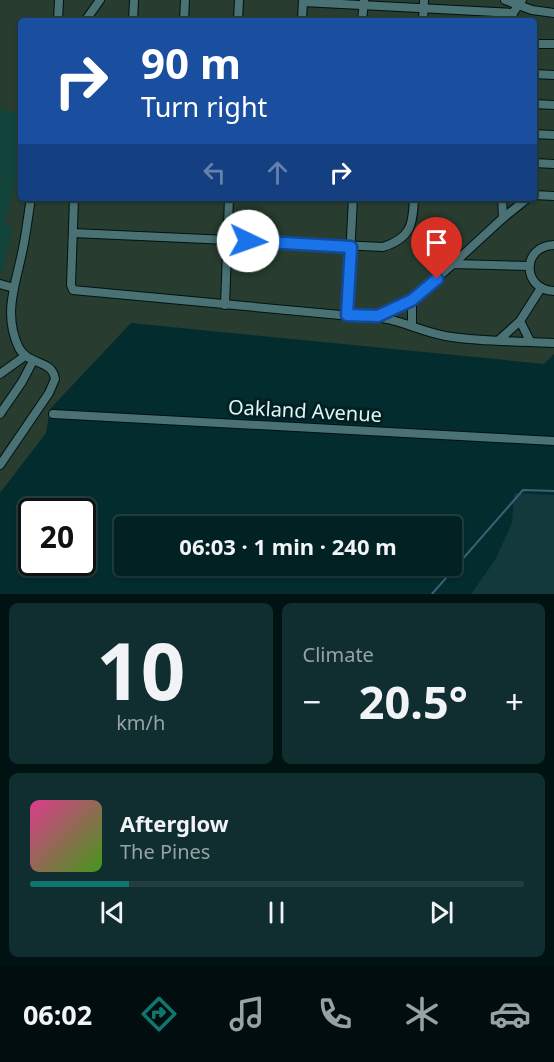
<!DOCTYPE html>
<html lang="en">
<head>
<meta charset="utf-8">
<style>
	body { margin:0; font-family:"Noto Sans",sans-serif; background:#102e2f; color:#f1f3f6; height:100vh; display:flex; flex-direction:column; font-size:22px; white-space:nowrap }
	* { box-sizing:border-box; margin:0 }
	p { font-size:20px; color:#96a3a5 }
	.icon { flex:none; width:33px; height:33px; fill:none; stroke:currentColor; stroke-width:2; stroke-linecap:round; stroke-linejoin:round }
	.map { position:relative; height:594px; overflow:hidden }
	.drawer { display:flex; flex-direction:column; gap:9px; padding:9px; background:#011213; flex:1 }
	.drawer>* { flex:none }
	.guide { position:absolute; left:18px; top:18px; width:519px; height:183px; border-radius:6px; box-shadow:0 2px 4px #0004,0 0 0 2px #233e40; background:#1a4fa0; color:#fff; overflow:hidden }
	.speed { position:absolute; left:18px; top:498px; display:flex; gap:12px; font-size:30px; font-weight:700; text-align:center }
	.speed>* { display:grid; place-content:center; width:78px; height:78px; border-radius:50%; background:#022122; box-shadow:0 2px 4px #0004,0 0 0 2px #233e40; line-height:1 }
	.speed .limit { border:3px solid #111; border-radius:9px; background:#fff; color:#111 }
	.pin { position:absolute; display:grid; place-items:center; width:51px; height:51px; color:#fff; margin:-62px -26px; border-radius:50% 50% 50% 0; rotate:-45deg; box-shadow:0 0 6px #0007 }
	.pin .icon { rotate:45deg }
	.me { position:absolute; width:66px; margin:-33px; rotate:93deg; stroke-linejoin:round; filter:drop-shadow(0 0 4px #0008) }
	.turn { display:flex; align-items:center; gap:21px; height:126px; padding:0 24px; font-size:27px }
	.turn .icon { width:78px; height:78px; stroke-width:2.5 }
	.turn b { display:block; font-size:42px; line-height:51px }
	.lanes { display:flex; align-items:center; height:57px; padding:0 24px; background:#0003; justify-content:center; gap:30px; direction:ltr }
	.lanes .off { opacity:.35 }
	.big { font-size:45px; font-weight:700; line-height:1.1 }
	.drawer .card { flex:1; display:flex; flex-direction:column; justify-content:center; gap:9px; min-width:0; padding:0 21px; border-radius:9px; background:#102e2f }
	.drawer .dial { align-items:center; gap:0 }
	.dial b { font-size:78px; line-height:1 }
	.song { display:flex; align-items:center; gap:18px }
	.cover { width:72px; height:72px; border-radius:9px; background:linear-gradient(135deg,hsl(330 70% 55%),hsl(100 70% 35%)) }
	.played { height:6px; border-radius:3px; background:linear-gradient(90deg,#0f766e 20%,#233e40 20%) }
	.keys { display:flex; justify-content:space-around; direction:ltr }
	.heat { display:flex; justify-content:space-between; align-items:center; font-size:33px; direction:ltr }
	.drawer .tiles { flex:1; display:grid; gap:9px; grid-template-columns:1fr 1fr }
	.card:last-child { grid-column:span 2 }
	.trip { position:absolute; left:114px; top:516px; width:348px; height:60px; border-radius:6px; background:#022122; box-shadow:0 2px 4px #0004,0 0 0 2px #233e40; font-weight:700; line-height:60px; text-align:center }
	.dock { display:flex; height:96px; justify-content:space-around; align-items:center; background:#010d0e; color:#96a3a5 }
	.dock .icon { width:42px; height:42px }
	.dock .on { color:#0f766e }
	.dock b { font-size:27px; color:#f1f3f6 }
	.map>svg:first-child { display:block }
	.built { fill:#12393b }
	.green { fill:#283c2f; fill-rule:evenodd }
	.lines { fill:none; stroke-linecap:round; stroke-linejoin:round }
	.stream { stroke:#415e78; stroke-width:2 }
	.building { fill:#13443b }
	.minor-casing { stroke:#011213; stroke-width:10 }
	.minor { stroke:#4a7173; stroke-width:8 }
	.route-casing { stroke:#114b97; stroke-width:15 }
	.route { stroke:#1a73e8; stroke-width:10 }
	.labels { text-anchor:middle; stroke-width:6; stroke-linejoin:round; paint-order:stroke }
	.street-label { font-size:20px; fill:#e0f5f6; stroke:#032123 }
</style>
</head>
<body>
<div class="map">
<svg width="554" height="594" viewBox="0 0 554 594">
	<rect width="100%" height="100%" fill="#022c2e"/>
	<!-- built -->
	<polygon class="built" points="514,493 554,495 554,594 471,594 495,560 512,523"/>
	<!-- green -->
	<path class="green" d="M0,0H554V354L544,364L131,323L50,409L46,433L0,493ZM21,21H534V198H21Z"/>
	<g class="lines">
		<!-- stream -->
		<polyline class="stream" points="432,594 523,490 554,491"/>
	</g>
	<!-- building -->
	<polygon class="building" points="0,109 21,115 21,165 4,224 13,227 2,272 0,272"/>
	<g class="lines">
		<defs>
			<g id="minor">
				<polyline points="505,0 532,10 554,13"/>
				<polyline points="303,2 513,13"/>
				<polyline points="58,21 59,0"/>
				<polyline points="85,21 100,0"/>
				<polyline points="133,21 134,0"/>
				<polyline points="184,21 185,0"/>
				<polyline points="238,21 239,0"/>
				<polyline points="302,21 303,0"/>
				<polyline points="362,21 364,1"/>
				<polyline points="423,21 424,0"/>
				<polyline points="512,21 513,13 522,0"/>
				<polyline points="534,44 554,44"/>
				<polyline points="534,74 554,75"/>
				<polyline points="534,104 554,105"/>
				<polyline points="534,134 554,135"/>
				<polyline points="534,163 554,164"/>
				<polyline points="534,195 554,196"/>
				<path d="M74,198L71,285L73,290L362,317C396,315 419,333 452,337C485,342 520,341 554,343"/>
				<polyline points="502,198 503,218"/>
				<path d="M73,233L383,247C411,238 413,225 414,198"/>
				<path d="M554,245C521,246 522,290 554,291"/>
				<polyline points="453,264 503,218 528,198"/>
				<polyline points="0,284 14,288"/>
				<polyline points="225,305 229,198"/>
				<polyline points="347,315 353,198"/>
				<polyline points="378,316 412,300"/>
				<polyline points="412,325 412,300 453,264 529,266"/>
				<polyline points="499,340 520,321"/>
				<polyline points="530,341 520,321 541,288"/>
				<polyline points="0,374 25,356"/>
				<polyline points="0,414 22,382 33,361"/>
				<polyline points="53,414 554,441"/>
				<path d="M0,465L49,393L55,379C52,359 29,366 19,348C3,315 15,286 22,253C26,235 28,216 31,198"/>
			</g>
		</defs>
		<!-- minor casing -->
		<use href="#minor" class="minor-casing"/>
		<!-- minor -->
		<use href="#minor" class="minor"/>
	</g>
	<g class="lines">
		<defs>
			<polyline id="route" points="248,241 351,247 347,315 378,316 412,300 437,279"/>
		</defs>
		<!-- route casing -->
		<use href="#route" class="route-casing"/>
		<!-- route -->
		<use href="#route" class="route"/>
	</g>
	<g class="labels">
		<!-- street labels -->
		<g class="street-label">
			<text transform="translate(305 411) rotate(3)" y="7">Oakland Avenue</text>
		</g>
	</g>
</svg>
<div class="speed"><div class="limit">20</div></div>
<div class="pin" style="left:437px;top:279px;background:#d93025"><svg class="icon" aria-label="arrive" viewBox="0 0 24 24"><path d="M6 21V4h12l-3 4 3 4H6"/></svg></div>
<svg class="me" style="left:248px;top:241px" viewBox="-20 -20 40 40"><circle r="19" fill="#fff"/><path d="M0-13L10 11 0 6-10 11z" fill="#1a73e8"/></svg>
<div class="trip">06:03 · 1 min · 240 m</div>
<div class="guide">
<div class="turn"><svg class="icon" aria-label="right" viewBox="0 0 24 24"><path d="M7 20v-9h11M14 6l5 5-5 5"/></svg><div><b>90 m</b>Turn right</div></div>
<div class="lanes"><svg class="icon off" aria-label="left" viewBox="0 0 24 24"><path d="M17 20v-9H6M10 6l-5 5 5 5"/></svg><svg class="icon off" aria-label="ahead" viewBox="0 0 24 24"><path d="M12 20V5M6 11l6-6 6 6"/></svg><svg class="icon" aria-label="right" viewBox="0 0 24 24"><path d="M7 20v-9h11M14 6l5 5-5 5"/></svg></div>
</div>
</div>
<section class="drawer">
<div class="tiles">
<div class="card dial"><b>10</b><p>km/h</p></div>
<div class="card"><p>Climate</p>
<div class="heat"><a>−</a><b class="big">20.5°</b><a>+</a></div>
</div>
<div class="card">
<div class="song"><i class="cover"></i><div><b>Afterglow</b><p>The Pines</p></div></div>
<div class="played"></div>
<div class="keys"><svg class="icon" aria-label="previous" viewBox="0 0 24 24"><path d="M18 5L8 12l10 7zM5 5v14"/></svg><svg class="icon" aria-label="pause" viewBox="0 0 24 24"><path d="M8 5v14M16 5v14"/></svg><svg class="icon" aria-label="next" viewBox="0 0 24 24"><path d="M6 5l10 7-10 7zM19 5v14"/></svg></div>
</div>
</div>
</section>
<nav class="dock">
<b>06:02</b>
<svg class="icon on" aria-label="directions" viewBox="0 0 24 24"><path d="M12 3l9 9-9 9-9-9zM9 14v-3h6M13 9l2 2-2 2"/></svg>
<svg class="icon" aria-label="music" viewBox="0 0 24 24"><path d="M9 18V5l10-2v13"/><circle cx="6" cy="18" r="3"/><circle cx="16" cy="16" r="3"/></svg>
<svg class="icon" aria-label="phone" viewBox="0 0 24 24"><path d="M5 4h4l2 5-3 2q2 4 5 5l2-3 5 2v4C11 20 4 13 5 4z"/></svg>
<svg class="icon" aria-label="climate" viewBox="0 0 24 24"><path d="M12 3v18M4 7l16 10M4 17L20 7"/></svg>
<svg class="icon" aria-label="car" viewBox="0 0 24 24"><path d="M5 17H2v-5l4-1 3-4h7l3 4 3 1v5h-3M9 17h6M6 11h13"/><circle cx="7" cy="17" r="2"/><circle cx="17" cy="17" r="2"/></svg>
</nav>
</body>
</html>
